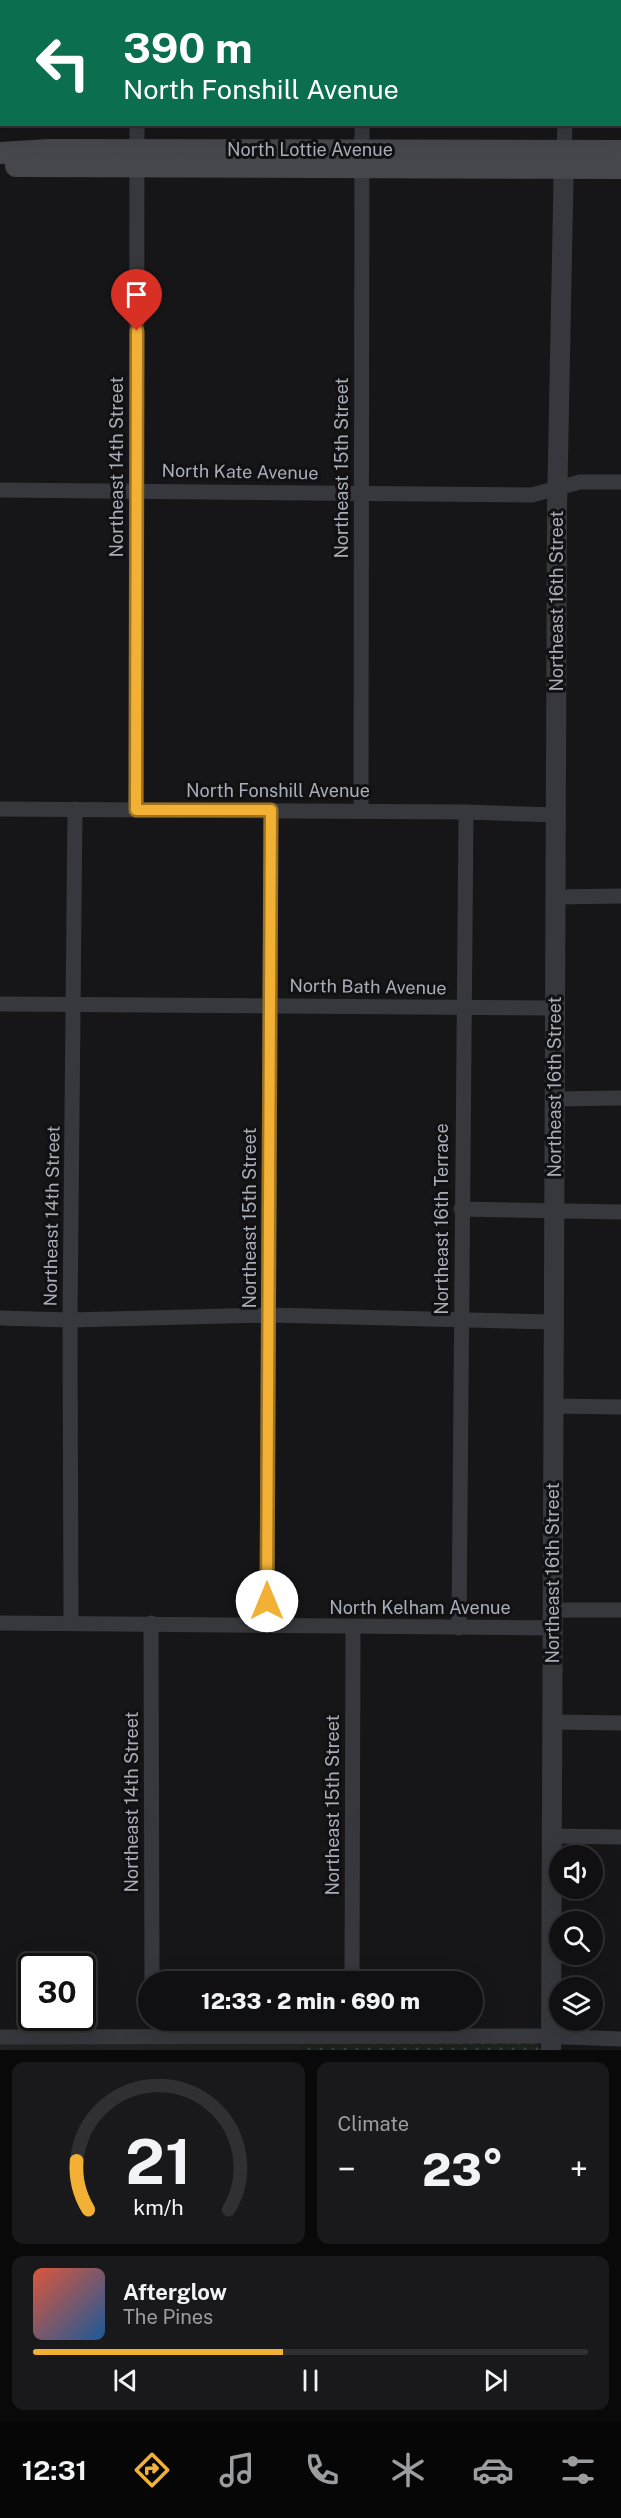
<!DOCTYPE html>
<html lang="en">
<head>
<meta charset="utf-8">
<style>
	body { margin:0; font-family:"Public Sans",sans-serif; background:#19191b; color:#f1f3f6; height:100vh; display:flex; flex-direction:column; font-size:22px; white-space:nowrap }
	* { box-sizing:border-box; margin:0 }
	p { font-size:20px; color:#9c9d9f }
	.icon { flex:none; width:33px; height:33px; fill:none; stroke:currentColor; stroke-width:2; stroke-linecap:round; stroke-linejoin:round }
	.map { position:relative; height:2050px; overflow:hidden }
	.drawer { display:flex; flex-direction:column; gap:12px; padding:12px; background:#09090a; flex:1 }
	.drawer>* { flex:none }
	.guide { position:absolute; left:0px; top:0px; width:621px; height:126px; box-shadow:0 6px 24px #0002,0 0 0 2px #303032; background:#0b6e4f; color:#fff; overflow:hidden }
	.tools { position:absolute; left:549px; top:1845px; display:grid; gap:12px }
	.tools a { display:grid; place-items:center; width:54px; height:54px; border-radius:50%; background:#101012; box-shadow:0 6px 24px #0002,0 0 0 2px #303032; font-size:30px }
	.speed { position:absolute; left:18px; top:1953px; display:flex; gap:12px; font-size:30px; font-weight:700; text-align:center }
	.speed>* { display:grid; place-content:center; width:78px; height:78px; border-radius:50%; background:#101012; box-shadow:0 6px 24px #0002,0 0 0 2px #303032; line-height:1 }
	.speed .limit { border:3px solid #111; border-radius:9px; background:#fff; color:#111 }
	.pin { position:absolute; display:grid; place-items:center; width:51px; height:51px; color:#fff; margin:-62px -26px; border-radius:50% 50% 50% 0; rotate:-45deg; box-shadow:0 0 6px #0007 }
	.pin .icon { rotate:45deg }
	.me { position:absolute; width:66px; margin:-33px; rotate:0deg; stroke-linejoin:round; filter:drop-shadow(0 0 4px #0008) }
	.turn { display:flex; align-items:center; gap:21px; height:126px; padding:0 24px; font-size:27px }
	.turn .icon { width:78px; height:78px; stroke-width:2.5 }
	.turn b { display:block; font-size:42px; line-height:51px }
	.big { font-size:45px; font-weight:800; line-height:1.1 }
	.drawer .widget { flex:1; display:flex; flex-direction:column; justify-content:center; gap:9px; min-width:0; padding:0 21px; border-radius:12px; background:#19191b }
	.drawer .dial { align-items:center; gap:0 }
	.dial svg { height:156px; overflow:visible; fill:none; stroke:#303032; stroke-width:7; stroke-linecap:round; text-anchor:middle }
	.dial text { fill:#f1f3f6; stroke:none }
	.song { display:flex; align-items:center; gap:18px }
	.cover { width:72px; height:72px; border-radius:9px; background:linear-gradient(135deg,hsl(10 70% 55%),hsl(210 70% 35%)) }
	.played { height:6px; border-radius:3px; background:linear-gradient(90deg,#f2b134 45%,#303032 45%) }
	.keys { display:flex; justify-content:space-around; direction:ltr }
	.heat { display:flex; justify-content:space-between; align-items:center; font-size:33px; direction:ltr }
	.drawer .tiles { flex:1; display:grid; gap:12px; grid-template-columns:1fr 1fr }
	.widget:last-child { grid-column:span 2 }
	.trip { position:absolute; left:138px; top:1971px; width:345px; height:60px; border-radius:30px; background:#101012; box-shadow:0 6px 24px #0002,0 0 0 2px #303032; font-weight:800; line-height:60px; text-align:center }
	.menu { display:flex; height:96px; justify-content:space-around; align-items:center; background:#060607; color:#9c9d9f }
	.menu .icon { width:42px; height:42px }
	.menu .on { color:#f2b134 }
	.menu b { font-size:27px; color:#f1f3f6 }
	.map>svg:first-child { display:block }
	.built { fill:#222225 }
	.park { fill:url(#park-dots) }
	.lines { fill:none; stroke-linecap:round; stroke-linejoin:round }
	.minor { stroke:#37383d; stroke-width:15 }
	.tertiary { stroke:#37383d; stroke-width:20 }
	.secondary { stroke:#45474d; stroke-width:22 }
	.route-casing { stroke:#9d7322; stroke-width:15 }
	.route { stroke:#f2b134; stroke-width:10 }
	.labels { text-anchor:middle; stroke-width:6; stroke-linejoin:round; paint-order:stroke }
	.street-label { font-size:18px; fill:#a8adb8; stroke:#111113 }
</style>
</head>
<body>
<div class="map">
<svg width="621" height="2050" viewBox="0 0 621 2050">
	<defs>
		<pattern id="park-dots" width="8" height="8" patternUnits="userSpaceOnUse" patternTransform="scale(1.5)"><rect width="8" height="8" fill="#1c231d"/><path d="M2 2h.1M6 6h.1" fill="none" stroke="#3a403c" stroke-width="1.8" stroke-linecap="round"/></pattern>
	</defs>
	<rect width="100%" height="100%" fill="#161618"/>
	<!-- built -->
	<polygon class="built" points="301,2043 301,2050 0,2050 0,2044"/>
	<!-- park -->
	<polygon class="park" points="301,2043 536,2043 542,2050 301,2050"/>
	<g class="lines">
		<!-- minor -->
		<g class="minor">
			<polyline points="565,0 565,2"/>
			<polyline points="138,2 138,0"/>
			<polyline points="363,2 363,0"/>
			<polyline points="564,151 565,124"/>
			<polyline points="0,490 532,495 580,482 621,482"/>
			<polyline points="0,809 466,812 556,815"/>
			<polyline points="136,810 137,124"/>
			<polyline points="361,811 362,124"/>
			<polyline points="556,897 621,896"/>
			<polyline points="0,1004 555,1008"/>
			<polyline points="555,1099 621,1098"/>
			<polyline points="461,1209 621,1212"/>
			<polyline points="0,1318 70,1320 269,1315 553,1322"/>
			<polyline points="553,1406 621,1407"/>
			<polyline points="553,1610 621,1610"/>
			<polyline points="0,1623 553,1628"/>
			<polyline points="71,1623 70,1320 75,809"/>
			<polyline points="151,1623 152,1982"/>
			<polyline points="267,1625 271,810"/>
			<polyline points="459,1628 466,812"/>
			<polyline points="552,1722 621,1723"/>
			<polyline points="552,1836 621,1837"/>
			<polyline points="352,1982 353,1628"/>
			<polyline points="0,2037 539,2036 621,2039"/>
		</g>
		<!-- tertiary -->
		<polyline class="tertiary" points="551,2050 557,510 564,154"/>
		<!-- secondary -->
		<g class="secondary">
			<polyline points="0,153 49,150 621,151"/>
			<polyline points="16,166 621,168"/>
		</g>
	</g>
	<g class="lines">
		<defs>
			<polyline id="route" points="137,331 136,810 271,810 267,1601"/>
		</defs>
		<!-- route casing -->
		<use href="#route" class="route-casing"/>
		<!-- route -->
		<use href="#route" class="route"/>
	</g>
	<g class="labels">
		<!-- street labels -->
		<g class="street-label">
			<text x="310" y="156">North Lottie Avenue</text>
			<text transform="translate(117 467) rotate(-90)" y="6">Northeast 14th Street</text>
			<text transform="translate(342 468) rotate(-90)" y="6">Northeast 15th Street</text>
			<text transform="translate(240 472) rotate(1)" y="6">North Kate Avenue</text>
			<text transform="translate(557 601) rotate(-90)" y="6">Northeast 16th Street</text>
			<text x="278" y="797">North Fonshill Avenue</text>
			<text transform="translate(368 987) rotate(1)" y="6">North Bath Avenue</text>
			<text transform="translate(555 1087) rotate(-90)" y="6">Northeast 16th Street</text>
			<text transform="translate(52 1216) rotate(-89)" y="6">Northeast 14th Street</text>
			<text transform="translate(250 1218) rotate(-90)" y="6">Northeast 15th Street</text>
			<text transform="translate(442 1219) rotate(-90)" y="6">Northeast 16th Terrace</text>
			<text transform="translate(553 1573) rotate(-90)" y="6">Northeast 16th Street</text>
			<text x="420" y="1614">North Kelham Avenue</text>
			<text transform="translate(132 1802) rotate(-90)" y="6">Northeast 14th Street</text>
			<text transform="translate(333 1805) rotate(-90)" y="6">Northeast 15th Street</text>
		</g>
	</g>
</svg>
<div class="tools">
<a><svg class="icon" aria-label="sound" viewBox="0 0 24 24"><path d="M4 9h4l5-4v14l-5-4H4zM17 9q2 3 0 6"/></svg></a>
<a><svg class="icon" aria-label="search" viewBox="0 0 24 24"><circle cx="10" cy="10" r="6"/><path d="M15 15l6 6"/></svg></a>
<a><svg class="icon" aria-label="layers" viewBox="0 0 24 24"><path d="M12 4l9 5-9 5-9-5zM3 14l9 5 9-5"/></svg></a>
</div>
<div class="speed"><div class="limit">30</div></div>
<div class="pin" style="left:137px;top:331px;background:#d93025"><svg class="icon" aria-label="arrive" viewBox="0 0 24 24"><path d="M6 21V4h12l-3 4 3 4H6"/></svg></div>
<svg class="me" style="left:267px;top:1601px" viewBox="-20 -20 40 40"><circle r="19" fill="#fff"/><path d="M0-13L10 11 0 6-10 11z" fill="#f2b134"/></svg>
<div class="trip">12:33 · 2 min · 690 m</div>
<div class="guide">
<div class="turn"><svg class="icon" aria-label="left" viewBox="0 0 24 24"><path d="M17 20v-9H6M10 6l-5 5 5 5"/></svg><div><b>390 m</b>North Fonshill Avenue</div></div>
</div>
</div>
<section class="drawer">
<div class="tiles">
<div class="widget dial"><svg viewBox="0 0 100 80">
<path d="M14 69A42 42 0 1 1 86 69"/>
<path d="M14 69A42 42 0 0 1 8 44" stroke="#f2b134"/>
<text x="50" y="56" font-size="32" font-weight="700">21</text>
<text x="50" y="72" font-size="11">km/h</text>
</svg></div>
<div class="widget"><p>Climate</p>
<div class="heat"><a>−</a><b class="big">23°</b><a>+</a></div>
</div>
<div class="widget">
<div class="song"><i class="cover"></i><div><b>Afterglow</b><p>The Pines</p></div></div>
<div class="played"></div>
<div class="keys"><svg class="icon" aria-label="previous" viewBox="0 0 24 24"><path d="M18 5L8 12l10 7zM5 5v14"/></svg><svg class="icon" aria-label="pause" viewBox="0 0 24 24"><path d="M8 5v14M16 5v14"/></svg><svg class="icon" aria-label="next" viewBox="0 0 24 24"><path d="M6 5l10 7-10 7zM19 5v14"/></svg></div>
</div>
</div>
</section>
<nav class="menu">
<b>12:31</b>
<svg class="icon on" aria-label="directions" viewBox="0 0 24 24"><path d="M12 3l9 9-9 9-9-9zM9 14v-3h6M13 9l2 2-2 2"/></svg>
<svg class="icon" aria-label="music" viewBox="0 0 24 24"><path d="M9 18V5l10-2v13"/><circle cx="6" cy="18" r="3"/><circle cx="16" cy="16" r="3"/></svg>
<svg class="icon" aria-label="phone" viewBox="0 0 24 24"><path d="M5 4h4l2 5-3 2q2 4 5 5l2-3 5 2v4C11 20 4 13 5 4z"/></svg>
<svg class="icon" aria-label="climate" viewBox="0 0 24 24"><path d="M12 3v18M4 7l16 10M4 17L20 7"/></svg>
<svg class="icon" aria-label="car" viewBox="0 0 24 24"><path d="M5 17H2v-5l4-1 3-4h7l3 4 3 1v5h-3M9 17h6M6 11h13"/><circle cx="7" cy="17" r="2"/><circle cx="17" cy="17" r="2"/></svg>
<svg class="icon" aria-label="filters" viewBox="0 0 24 24"><path d="M4 7h16M4 17h16"/><circle cx="9" cy="7" r="2"/><circle cx="15" cy="17" r="2"/></svg>
</nav>
</body>
</html>
